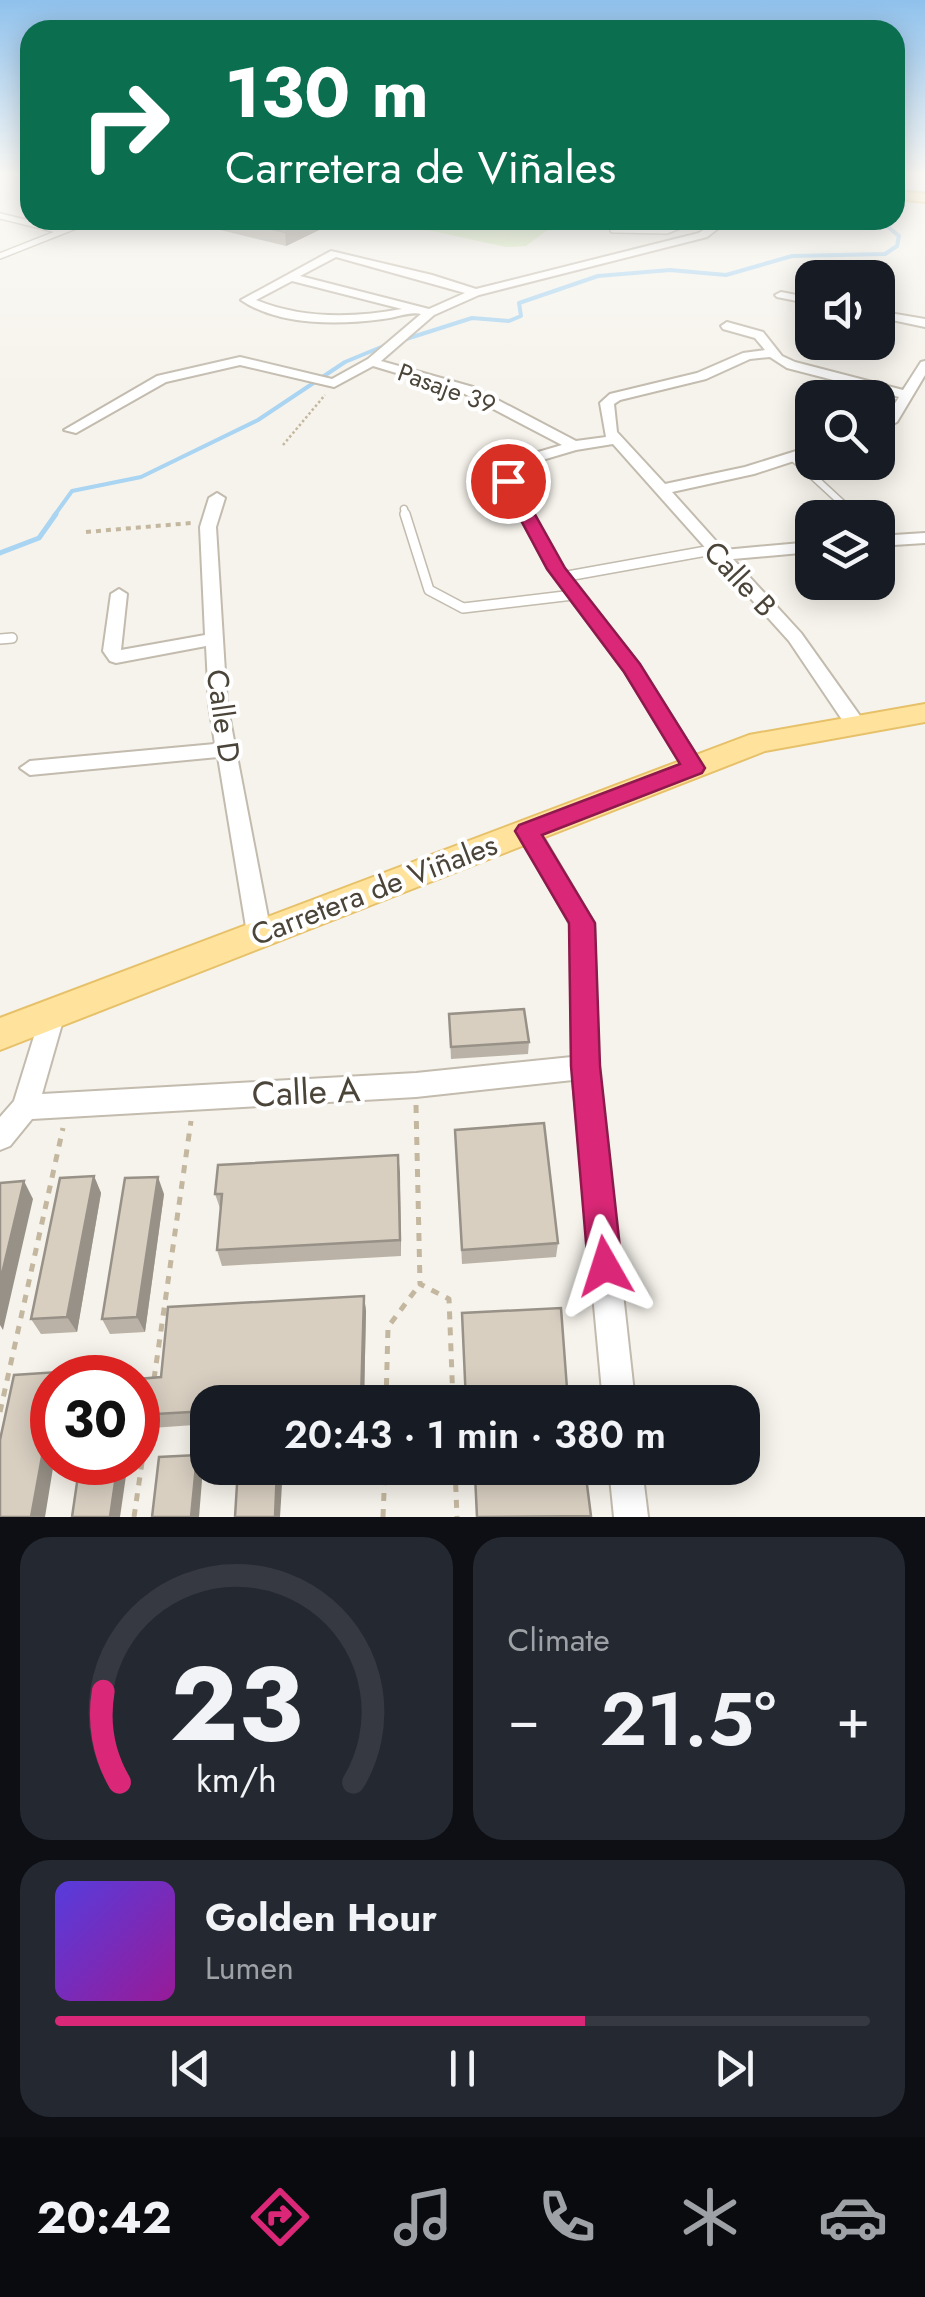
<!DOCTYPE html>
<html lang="en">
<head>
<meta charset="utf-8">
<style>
	body { margin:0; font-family:Jost,sans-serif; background:#242831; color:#f1f3f6; height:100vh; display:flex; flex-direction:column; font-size:38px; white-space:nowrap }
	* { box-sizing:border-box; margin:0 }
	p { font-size:32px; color:#9ea1a6 }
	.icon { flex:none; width:55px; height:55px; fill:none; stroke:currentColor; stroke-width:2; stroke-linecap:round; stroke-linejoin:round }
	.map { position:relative; height:1517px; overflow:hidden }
	.sheet { display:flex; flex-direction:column; gap:20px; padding:20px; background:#0d0f14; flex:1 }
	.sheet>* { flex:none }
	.banner { position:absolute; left:20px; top:20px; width:885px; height:210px; border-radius:30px; box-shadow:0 5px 25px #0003; background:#0b6e4f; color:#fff; overflow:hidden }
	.buttons { position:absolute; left:795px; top:260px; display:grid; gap:20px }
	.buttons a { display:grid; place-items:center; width:100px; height:100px; border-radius:20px; background:#171b24; box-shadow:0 5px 25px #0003; font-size:50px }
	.speed { position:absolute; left:30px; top:1355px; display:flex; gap:20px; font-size:50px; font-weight:700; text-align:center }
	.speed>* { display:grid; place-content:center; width:130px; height:130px; border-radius:50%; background:#171b24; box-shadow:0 5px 25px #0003; line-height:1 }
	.speed .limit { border:15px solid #d22; background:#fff; color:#111 }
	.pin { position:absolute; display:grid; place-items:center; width:85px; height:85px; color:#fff; margin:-42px; border:5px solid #fff; border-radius:50%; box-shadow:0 2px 10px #0007 }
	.me { position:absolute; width:110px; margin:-55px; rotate:354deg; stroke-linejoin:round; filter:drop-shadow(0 0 8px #0008) }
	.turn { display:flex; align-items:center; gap:35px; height:210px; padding:0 40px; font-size:45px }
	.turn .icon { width:130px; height:130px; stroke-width:2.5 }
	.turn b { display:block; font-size:70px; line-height:85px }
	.big { font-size:75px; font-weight:600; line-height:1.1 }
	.sheet .tile { flex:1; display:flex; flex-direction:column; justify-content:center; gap:15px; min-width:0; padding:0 35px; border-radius:30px; background:#242831 }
	.sheet .dial { align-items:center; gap:0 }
	.dial svg { height:260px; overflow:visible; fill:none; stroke:#363941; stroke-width:7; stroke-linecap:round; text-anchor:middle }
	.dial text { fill:#f1f3f6; stroke:none }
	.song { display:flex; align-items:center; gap:30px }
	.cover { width:120px; height:120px; border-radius:15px; background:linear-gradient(135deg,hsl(250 70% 55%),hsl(300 70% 35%)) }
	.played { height:10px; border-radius:5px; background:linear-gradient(90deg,#db2777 65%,#363941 65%) }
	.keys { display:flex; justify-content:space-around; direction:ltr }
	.heat { display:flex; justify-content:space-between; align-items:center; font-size:55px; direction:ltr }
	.sheet .tiles { flex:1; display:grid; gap:20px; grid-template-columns:1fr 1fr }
	.tile:last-child { grid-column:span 2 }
	.trip { position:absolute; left:190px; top:1385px; width:570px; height:100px; border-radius:30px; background:#171b24; box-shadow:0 5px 25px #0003; font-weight:600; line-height:100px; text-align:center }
	.tabs { display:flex; height:160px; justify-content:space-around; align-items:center; background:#090b0e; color:#9ea1a6 }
	.tabs .icon { width:70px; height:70px }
	.tabs .selected { color:#db2777 }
	.tabs b { font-size:45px; color:#f1f3f6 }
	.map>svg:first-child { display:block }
	.green { fill:#d2eab5 }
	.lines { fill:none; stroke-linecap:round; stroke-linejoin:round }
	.stream-far1 { stroke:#a9d4f2; stroke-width:4 }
	.stream { stroke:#a9d4f2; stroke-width:5 }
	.service-far2-casing { stroke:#c2bbae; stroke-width:8 }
	.service-far1-casing { stroke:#c2bbae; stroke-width:9 }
	.service-casing { stroke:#c2bbae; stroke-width:12 }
	.minor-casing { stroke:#c2bbae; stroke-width:4 }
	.primary-casing { stroke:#e6c16a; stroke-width:4 }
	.path-far2 { stroke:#c4b79f; stroke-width:2.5; stroke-dasharray:2.5 2.5; stroke-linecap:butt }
	.path-far1 { stroke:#c4b79f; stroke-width:4; stroke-dasharray:5 5; stroke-linecap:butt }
	.path { stroke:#c4b79f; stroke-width:5; stroke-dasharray:8 8; stroke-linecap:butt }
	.service-far2 { stroke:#fff; stroke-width:5 }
	.service-far1 { stroke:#fff; stroke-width:6 }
	.service { stroke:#fff; stroke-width:9 }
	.minor { fill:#fff; fill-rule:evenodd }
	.primary { fill:#ffe39c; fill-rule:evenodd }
	.wall { fill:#bab2a6 }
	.shaded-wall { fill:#979187 }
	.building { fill:#d8cfc1; stroke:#979187; stroke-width:2.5 }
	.route { fill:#db2777; stroke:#8e194d; stroke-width:2.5 }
	.labels { text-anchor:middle; stroke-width:8; stroke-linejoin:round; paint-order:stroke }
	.far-street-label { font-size:25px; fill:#4b4439; stroke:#fff }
	.street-label { font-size:30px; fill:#4b4439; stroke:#fff }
	.near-street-label { font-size:35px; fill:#4b4439; stroke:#fff }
</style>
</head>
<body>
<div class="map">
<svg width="925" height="1517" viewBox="0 0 925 1517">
	<rect width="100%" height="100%" fill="#f6f3ec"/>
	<!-- green -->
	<polygon class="green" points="423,220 561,220 526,246 506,247 423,229 417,223"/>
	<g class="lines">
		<!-- stream-far1 -->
		<g class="stream-far1">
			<polyline points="895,191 925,193"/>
			<polyline points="403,340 472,318 509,321 521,316 519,303 598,276 670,270 726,275 792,256 885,254 897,246 899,236 880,220"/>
			<polyline points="54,516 72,491 141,477 258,420 345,362 391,343"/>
		</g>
		<!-- stream -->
		<polyline class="stream" points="0,553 39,538 56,514"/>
		<defs>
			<g id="service-far2">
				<polyline points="0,216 61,231"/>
				<polyline points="613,230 667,231 694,220"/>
				<polyline points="0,256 91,220"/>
			</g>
			<g id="service-far1">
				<polyline points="792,457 856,516"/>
				<polyline points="404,509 406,516"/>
			</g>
			<g id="service">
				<polyline points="405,514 429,590 463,608 573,595"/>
				<polyline points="853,514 858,518"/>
				<polyline points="562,577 712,550"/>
				<polyline points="0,639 12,638"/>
			</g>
			<g id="minor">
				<path d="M718,220H729L707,237L479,295L434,315L381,361L473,387L576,441L606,437L600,403L610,394L697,373L743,353L765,350L755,338L723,329L721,326L727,322L763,332L782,356L795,362L903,390L921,362L925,361V375L897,422L878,431V422L885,419L899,397L787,368L770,357L750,359L706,379L620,400L614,404L617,432L665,484L745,467L812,446V455L754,474L672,492L724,550L812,542V552L733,559L801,633L863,720L866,725L863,730H849L789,641L716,560L711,558L710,553L613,444L576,450L522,466L515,481L563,568L639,665L701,763L704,768L694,775L687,773L625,672L548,569L501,481L511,460L562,445L463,393L373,366L334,387L240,365L166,382L76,433L64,430L157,376L240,357L332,379L368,359L421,314C410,311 396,318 383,319C339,325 279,326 241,300L331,251L432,275L476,289L699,233ZM336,257L465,293L429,309L300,276ZM292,281L402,309C354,318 302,319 256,300Z"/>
				<polygon points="781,292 812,298 812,304 777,297 775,295"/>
				<polygon points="878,311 925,319 925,327 878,317"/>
				<polygon points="217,493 225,498 216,527 227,704 271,933 267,940 259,942 251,940 247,933 218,757 30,775 20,768 30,761 215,744 209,704 206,646 116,663 110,661 103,651 111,594 119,589 127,594 121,650 205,635 200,527 209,498"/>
				<polygon points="925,533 925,543 878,546 878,536"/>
				<polygon points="528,823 536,825 594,923 598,1067 635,1402 603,1402 573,1080 416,1097 32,1119 10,1146 0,1150 0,1117 14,1101 40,1017 43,1010 52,1006 61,1010 64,1017 42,1094 416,1073 572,1057 570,924 517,831 520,825"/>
				<polygon points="609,1468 642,1468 648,1517 614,1517"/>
			</g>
			<g id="primary">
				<polygon points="895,191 925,194 925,202 895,199"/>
				<polygon points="925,704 925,722 765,751 0,1050 0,1018 749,735"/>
			</g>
		</defs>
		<!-- service-far2 casing -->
		<use href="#service-far2" class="service-far2-casing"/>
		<!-- service-far1 casing -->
		<use href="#service-far1" class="service-far1-casing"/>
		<!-- service casing -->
		<use href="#service" class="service-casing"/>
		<!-- minor casing -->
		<use href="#minor" class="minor-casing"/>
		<!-- primary casing -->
		<use href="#primary" class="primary-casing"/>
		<!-- path-far2 -->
		<polyline class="path-far2" points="283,445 325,395"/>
		<!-- path-far1 -->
		<polyline class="path-far1" points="86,532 191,523"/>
		<!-- path -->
		<g class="path">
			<polyline points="416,1105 420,1284 449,1299 453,1402"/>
			<polyline points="154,1379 191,1121"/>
			<polyline points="386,1402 388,1327 420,1284"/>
			<polyline points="0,1412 63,1128"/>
			<polyline points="455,1468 457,1517"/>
			<polyline points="134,1517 147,1428"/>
			<polyline points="383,1517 385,1468"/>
		</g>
		<!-- service-far2 -->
		<use href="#service-far2" class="service-far2"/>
		<!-- service-far1 -->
		<use href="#service-far1" class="service-far1"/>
		<!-- service -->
		<use href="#service" class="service"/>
		<!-- minor -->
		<use href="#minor" class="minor"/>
		<!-- primary -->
		<use href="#primary" class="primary"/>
	</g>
	<!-- wall -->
	<g class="wall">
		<polygon points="179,220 340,220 286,246"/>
		<polygon points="449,1014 529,1042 528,1054 451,1059"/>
		<polygon points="456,1145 558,1243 556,1257 462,1264"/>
		<polygon points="398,1155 401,1256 222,1266 217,1250 221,1211 215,1194"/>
		<polygon points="94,1176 101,1193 77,1332 41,1334 31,1319"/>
		<polygon points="164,1194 145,1332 110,1334 102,1319"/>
		<polygon points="364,1296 366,1311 364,1402 208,1402 208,1424 138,1429 138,1379 161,1377"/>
	</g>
	<!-- shaded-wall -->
	<g class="shaded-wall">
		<polygon points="310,220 340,220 286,246 285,232"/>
		<polygon points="398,1155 400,1173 401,1256 400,1240"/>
		<polygon points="94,1176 101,1193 77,1332 67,1317"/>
		<polygon points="158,1177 164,1194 145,1332 137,1317"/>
		<polygon points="24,1181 33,1199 3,1330 0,1325 0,1282"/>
		<polygon points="364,1296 366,1311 364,1402 362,1402"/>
		<polygon points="52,1402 52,1462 54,1462 45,1517 31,1517"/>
		<polygon points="197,1455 203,1468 199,1517 191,1517"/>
		<polygon points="118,1462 128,1462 120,1517 110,1517"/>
		<polygon points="277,1468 283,1468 280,1517 275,1517"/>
	</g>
	<!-- building -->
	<g class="building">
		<polygon points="234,220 310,220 285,232"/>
		<polygon points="524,1009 529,1042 451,1047 449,1014"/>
		<polygon points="544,1123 558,1243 462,1250 455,1130"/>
		<polygon points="398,1155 400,1240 217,1250 222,1194 215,1194 218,1165"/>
		<polygon points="94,1176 67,1317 31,1319 60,1178"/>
		<polygon points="158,1177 137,1317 102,1319 125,1178"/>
		<polygon points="24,1181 0,1282 0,1183"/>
		<polygon points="364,1296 361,1401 208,1402 208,1411 138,1415 138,1379 161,1377 168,1307"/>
		<polygon points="561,1308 568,1402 466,1402 462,1313"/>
		<polygon points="58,1372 57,1378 52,1378 52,1402 31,1517 0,1517 0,1440 14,1375"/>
		<polygon points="197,1455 191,1517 152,1517 159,1457"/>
		<polygon points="80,1462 118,1462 110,1517 72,1517"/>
		<polygon points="238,1468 277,1468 275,1517 235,1517"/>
		<polygon points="585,1469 591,1516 477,1517 475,1475"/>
	</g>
	<!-- sky -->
	<linearGradient id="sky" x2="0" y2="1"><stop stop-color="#8fc1ec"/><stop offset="0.45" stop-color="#fbfaf6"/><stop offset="1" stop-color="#fbfaf6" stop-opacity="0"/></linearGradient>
	<rect width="925" height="388" fill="url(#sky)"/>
	<!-- route -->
	<polygon class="route" points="502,477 514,477 565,568 640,664 705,768 702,773 542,835 595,923 600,1066 622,1266 617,1278 605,1283 593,1278 588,1266 571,1066 569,923 515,831 519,825 680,764 624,672 547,569 500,481"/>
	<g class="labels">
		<!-- far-street labels -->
		<g class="far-street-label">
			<text transform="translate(447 388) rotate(20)" y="9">Pasaje 39</text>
		</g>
		<!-- street labels -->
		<g class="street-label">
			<text transform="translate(740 579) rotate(47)" y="10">Calle B</text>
			<text transform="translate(223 716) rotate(82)" y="10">Calle D</text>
			<text transform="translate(374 890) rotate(-21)" y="10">Carretera de Viñales</text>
		</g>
		<!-- near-street labels -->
		<g class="near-street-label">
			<text transform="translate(306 1092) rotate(-3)" y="12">Calle A</text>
		</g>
	</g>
</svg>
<div class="buttons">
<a><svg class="icon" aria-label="sound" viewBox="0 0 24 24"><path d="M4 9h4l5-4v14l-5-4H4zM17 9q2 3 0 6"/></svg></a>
<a><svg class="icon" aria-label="search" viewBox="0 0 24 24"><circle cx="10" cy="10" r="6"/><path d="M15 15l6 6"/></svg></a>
<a><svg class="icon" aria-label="layers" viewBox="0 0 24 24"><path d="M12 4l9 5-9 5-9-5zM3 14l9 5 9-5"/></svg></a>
</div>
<div class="speed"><div class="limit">30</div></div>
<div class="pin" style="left:508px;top:481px;background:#d93025"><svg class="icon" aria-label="arrive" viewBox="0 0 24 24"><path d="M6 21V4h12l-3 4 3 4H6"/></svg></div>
<svg class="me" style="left:605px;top:1266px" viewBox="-20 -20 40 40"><path d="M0-17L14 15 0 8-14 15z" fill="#db2777" stroke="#fff" stroke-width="4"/></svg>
<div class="trip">20:43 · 1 min · 380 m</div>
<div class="banner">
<div class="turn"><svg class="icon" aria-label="right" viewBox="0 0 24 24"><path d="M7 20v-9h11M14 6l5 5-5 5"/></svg><div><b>130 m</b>Carretera de Viñales</div></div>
</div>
</div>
<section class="sheet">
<div class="tiles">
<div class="tile dial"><svg viewBox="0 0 100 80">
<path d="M14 69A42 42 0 1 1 86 69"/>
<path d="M14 69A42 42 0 0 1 9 41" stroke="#db2777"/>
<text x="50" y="56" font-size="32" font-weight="700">23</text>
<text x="50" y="72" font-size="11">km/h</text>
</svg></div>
<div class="tile"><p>Climate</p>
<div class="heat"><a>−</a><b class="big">21.5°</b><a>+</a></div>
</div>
<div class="tile">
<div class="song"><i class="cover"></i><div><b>Golden Hour</b><p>Lumen</p></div></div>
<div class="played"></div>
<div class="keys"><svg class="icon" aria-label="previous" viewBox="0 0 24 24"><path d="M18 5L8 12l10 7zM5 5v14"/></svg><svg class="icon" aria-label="pause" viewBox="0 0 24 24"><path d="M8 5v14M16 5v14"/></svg><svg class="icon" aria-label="next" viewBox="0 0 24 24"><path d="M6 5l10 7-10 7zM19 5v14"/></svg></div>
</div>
</div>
</section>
<nav class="tabs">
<b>20:42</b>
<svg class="icon selected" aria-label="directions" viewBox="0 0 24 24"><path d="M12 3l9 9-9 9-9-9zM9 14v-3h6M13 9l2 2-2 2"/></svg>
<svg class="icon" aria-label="music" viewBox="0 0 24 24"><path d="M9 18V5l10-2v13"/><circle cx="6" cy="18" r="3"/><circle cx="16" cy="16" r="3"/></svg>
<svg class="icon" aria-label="phone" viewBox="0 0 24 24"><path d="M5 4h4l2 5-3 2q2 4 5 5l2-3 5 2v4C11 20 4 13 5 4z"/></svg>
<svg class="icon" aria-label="climate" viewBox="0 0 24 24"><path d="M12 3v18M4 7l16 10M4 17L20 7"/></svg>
<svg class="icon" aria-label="car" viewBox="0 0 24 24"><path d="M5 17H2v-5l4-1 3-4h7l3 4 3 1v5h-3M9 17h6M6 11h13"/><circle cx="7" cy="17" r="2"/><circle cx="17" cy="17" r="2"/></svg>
</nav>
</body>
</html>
